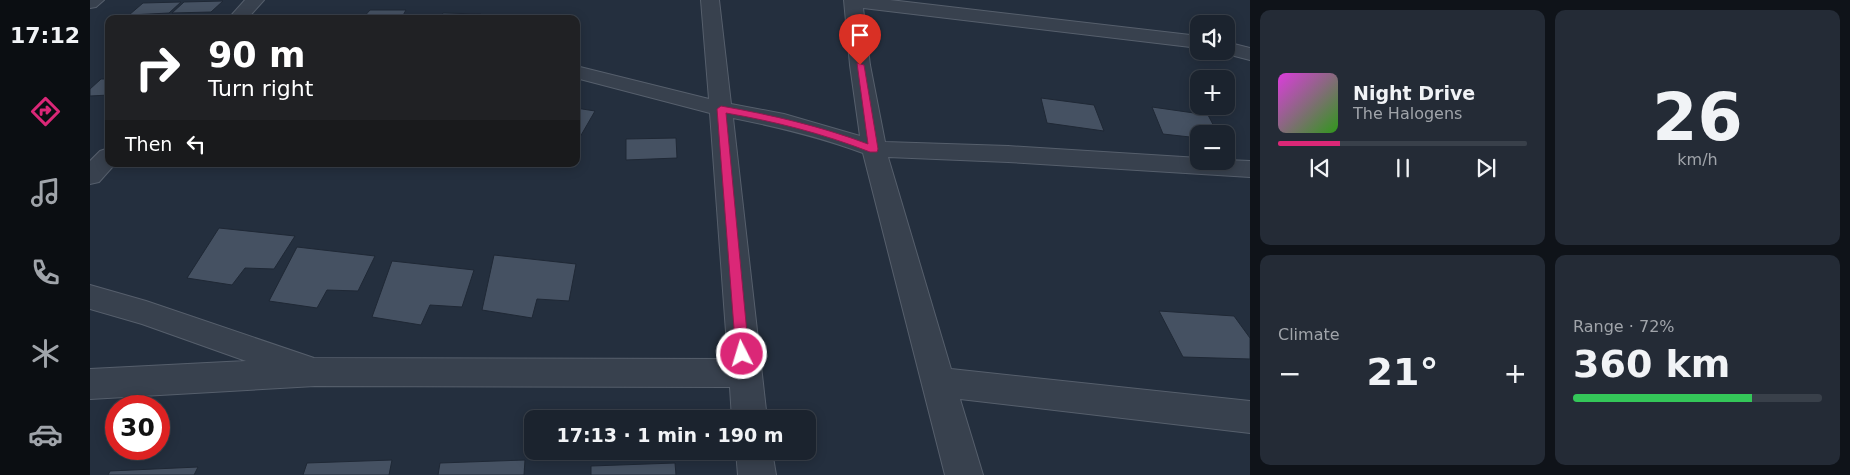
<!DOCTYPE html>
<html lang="en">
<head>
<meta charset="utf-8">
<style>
	body { margin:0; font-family:"DejaVu Sans",sans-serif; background:#242b36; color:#f1f3f6; height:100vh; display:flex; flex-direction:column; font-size:19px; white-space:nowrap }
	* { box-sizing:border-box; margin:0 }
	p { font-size:16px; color:#a0a4aa }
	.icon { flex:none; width:28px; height:28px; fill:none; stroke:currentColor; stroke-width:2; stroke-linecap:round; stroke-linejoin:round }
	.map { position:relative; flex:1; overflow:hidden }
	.details { display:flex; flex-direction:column; gap:10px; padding:10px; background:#0f1319; width:600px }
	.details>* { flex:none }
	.hud { position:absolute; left:15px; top:15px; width:475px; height:152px; border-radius:10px; box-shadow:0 2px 12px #0003,0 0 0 1px #39404a; background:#202124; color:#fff; overflow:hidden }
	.controls { position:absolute; left:1100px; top:15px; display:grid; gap:10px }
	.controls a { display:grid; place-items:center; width:45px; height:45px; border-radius:10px; background:#1b232e; box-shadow:0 2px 12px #0003,0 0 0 1px #39404a; font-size:25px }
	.speed { position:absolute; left:15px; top:395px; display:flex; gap:10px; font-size:25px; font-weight:700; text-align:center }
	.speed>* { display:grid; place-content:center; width:65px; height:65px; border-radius:50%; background:#1b232e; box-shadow:0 2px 12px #0003,0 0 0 1px #39404a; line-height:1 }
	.speed .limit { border:8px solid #d22; background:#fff; color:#111 }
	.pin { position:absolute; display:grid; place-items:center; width:42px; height:42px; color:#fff; margin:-51px -21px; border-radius:50% 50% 50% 0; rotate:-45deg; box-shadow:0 0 5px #0007 }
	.pin .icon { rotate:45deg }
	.me { position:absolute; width:55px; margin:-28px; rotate:355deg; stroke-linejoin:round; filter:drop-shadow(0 0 4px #0008) }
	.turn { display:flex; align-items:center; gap:18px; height:105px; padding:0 20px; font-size:22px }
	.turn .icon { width:65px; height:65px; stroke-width:2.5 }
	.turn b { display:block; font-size:35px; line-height:42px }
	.then { display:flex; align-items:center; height:48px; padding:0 20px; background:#0003; gap:10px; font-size:19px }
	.big { font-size:38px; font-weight:700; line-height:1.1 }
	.details .widget { flex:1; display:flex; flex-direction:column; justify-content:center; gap:8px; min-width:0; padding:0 18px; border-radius:10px; background:#242b36 }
	.details .dial { align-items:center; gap:0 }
	.dial b { font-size:65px; line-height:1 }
	.song { display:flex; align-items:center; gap:15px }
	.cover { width:60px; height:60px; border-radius:8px; background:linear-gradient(135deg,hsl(300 70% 55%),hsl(110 70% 35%)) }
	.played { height:5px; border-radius:2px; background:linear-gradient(90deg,#db2777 25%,#39404a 25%) }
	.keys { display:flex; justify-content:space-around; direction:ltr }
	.heat { display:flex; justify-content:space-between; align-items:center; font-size:28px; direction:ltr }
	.charge { height:8px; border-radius:4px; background:linear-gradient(90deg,#34c759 72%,#39404a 0) }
	.details .tiles { flex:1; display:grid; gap:10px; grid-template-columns:repeat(2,1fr) }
	.trip { position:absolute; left:434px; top:410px; width:292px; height:50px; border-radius:10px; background:#1b232e; box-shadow:0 2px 12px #0003,0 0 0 1px #39404a; font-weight:700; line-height:50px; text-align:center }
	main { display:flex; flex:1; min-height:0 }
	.dock { display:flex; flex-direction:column; width:90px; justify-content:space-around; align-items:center; background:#0b0e12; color:#a0a4aa }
	.dock .icon { width:35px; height:35px }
	.dock .active { color:#db2777 }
	.dock b { font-size:22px; color:#f1f3f6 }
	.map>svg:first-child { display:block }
	.building { fill:#455162; stroke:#1f2835 }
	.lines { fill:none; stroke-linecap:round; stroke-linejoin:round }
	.minor-casing { stroke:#565f6c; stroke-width:2 }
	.minor { fill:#38414e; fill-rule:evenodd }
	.route { fill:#db2777; stroke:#8e194d }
</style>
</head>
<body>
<main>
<nav class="dock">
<b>17:12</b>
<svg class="icon active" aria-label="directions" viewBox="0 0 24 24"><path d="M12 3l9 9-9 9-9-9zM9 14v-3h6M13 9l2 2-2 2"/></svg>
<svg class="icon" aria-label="music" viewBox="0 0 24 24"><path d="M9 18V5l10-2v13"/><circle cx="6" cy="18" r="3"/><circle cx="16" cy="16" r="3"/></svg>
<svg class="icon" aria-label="phone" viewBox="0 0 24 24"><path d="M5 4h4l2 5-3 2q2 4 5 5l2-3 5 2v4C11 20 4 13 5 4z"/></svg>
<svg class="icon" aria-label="climate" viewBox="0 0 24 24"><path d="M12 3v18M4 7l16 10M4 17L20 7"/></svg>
<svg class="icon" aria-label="car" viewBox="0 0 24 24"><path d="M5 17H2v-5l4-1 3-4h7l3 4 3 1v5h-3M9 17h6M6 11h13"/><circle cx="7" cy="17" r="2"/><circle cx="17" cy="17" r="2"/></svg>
</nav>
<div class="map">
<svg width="1160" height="475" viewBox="0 0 1160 475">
	<rect width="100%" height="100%" fill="#242f3e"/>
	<!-- building -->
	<g class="building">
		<polygon points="133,1 121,12 82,13 94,2"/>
		<polygon points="91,2 79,13 39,15 53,3"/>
		<polygon points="280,10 316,10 311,19 272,19"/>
		<polygon points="353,13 391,14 388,19 349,19"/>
		<polygon points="418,15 456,16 455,19 417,19"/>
		<polygon points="11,79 19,79 19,95 0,96 0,89"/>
		<polygon points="951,98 1004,105 1014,131 957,123"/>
		<polygon points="1062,107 1118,115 1128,134 1109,134 1109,138 1073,134"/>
		<polygon points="486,108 505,111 490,137 486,137"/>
		<polygon points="586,138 587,158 536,160 536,139"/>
		<polygon points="129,228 205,236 184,269 155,268 142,285 97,278"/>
		<polygon points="207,247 285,256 268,291 237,290 227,308 179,301"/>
		<polygon points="404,255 486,264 479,301 447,299 442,318 392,310"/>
		<polygon points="302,261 384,270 372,307 340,305 331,325 282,317"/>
		<polygon points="1069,311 1144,316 1160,338 1160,359 1093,357"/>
		<polygon points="302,460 299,475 213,475 217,463"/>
		<polygon points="435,460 434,475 348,475 350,463"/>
		<polygon points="585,463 586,475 501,475 501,466"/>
		<polygon points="108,467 104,475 18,475 20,471"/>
	</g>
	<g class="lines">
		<defs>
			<g id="minor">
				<polygon points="0,0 14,0 6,7 0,8"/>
				<polygon points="155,0 174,0 157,19 138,19"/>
				<path d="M611,0H629L641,104L694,114L770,136L760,65L754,0H800L1109,36V48L773,8L780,65L795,142L918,146L1109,158V161H1136V160L1160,161V177L918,162L798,157L861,369L1160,401V433L870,399L893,475H855L773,153C730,137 688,127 643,118L677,419H642L640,387L225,386L0,399V369L156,361L52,324L0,309V285L56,301L224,358L638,359L620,113L486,78V66L619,99Z"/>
				<polygon points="1136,42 1160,48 1160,60 1129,52 1136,51"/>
				<polygon points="19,148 19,164 25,164 9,182 0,184 0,161 10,151"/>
				<polygon points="646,451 682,451 686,475 648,475"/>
			</g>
		</defs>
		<!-- minor casing -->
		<use href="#minor" class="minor-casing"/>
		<!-- minor -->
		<use href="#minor" class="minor"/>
	</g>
	<!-- route -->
	<path class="route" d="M767,63L774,65L788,149L787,152H780C731,133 687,122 636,113L659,354L657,358L652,359L648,358L646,354L627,109L631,106C682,115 730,126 778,144Z"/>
</svg>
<div class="controls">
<a><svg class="icon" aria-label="sound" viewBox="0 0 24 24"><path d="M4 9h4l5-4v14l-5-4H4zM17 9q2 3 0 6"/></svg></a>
<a>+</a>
<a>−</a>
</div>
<div class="speed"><div class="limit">30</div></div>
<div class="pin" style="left:770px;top:65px;background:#d93025"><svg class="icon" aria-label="arrive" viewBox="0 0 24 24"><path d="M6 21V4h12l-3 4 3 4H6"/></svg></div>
<svg class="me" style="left:652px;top:354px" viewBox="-20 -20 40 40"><circle r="17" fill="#db2777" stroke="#fff" stroke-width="3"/><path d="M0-11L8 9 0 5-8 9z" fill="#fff"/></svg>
<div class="trip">17:13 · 1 min · 190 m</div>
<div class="hud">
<div class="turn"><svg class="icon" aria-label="right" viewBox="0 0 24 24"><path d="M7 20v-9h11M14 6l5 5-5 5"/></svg><div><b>90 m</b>Turn right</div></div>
<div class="then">Then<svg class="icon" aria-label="left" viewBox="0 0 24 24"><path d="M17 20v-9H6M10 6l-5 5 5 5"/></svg></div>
</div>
</div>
<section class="details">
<div class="tiles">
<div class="widget">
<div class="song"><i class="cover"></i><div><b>Night Drive</b><p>The Halogens</p></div></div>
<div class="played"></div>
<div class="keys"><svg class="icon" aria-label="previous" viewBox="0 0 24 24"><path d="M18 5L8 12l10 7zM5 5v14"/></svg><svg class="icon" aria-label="pause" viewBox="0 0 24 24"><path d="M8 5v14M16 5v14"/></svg><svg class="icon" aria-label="next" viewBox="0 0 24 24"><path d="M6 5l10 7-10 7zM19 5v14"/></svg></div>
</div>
<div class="widget dial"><b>26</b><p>km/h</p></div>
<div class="widget"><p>Climate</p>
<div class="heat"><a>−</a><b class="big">21°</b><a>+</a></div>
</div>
<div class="widget"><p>Range · 72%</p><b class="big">360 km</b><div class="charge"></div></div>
</div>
</section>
</main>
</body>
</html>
